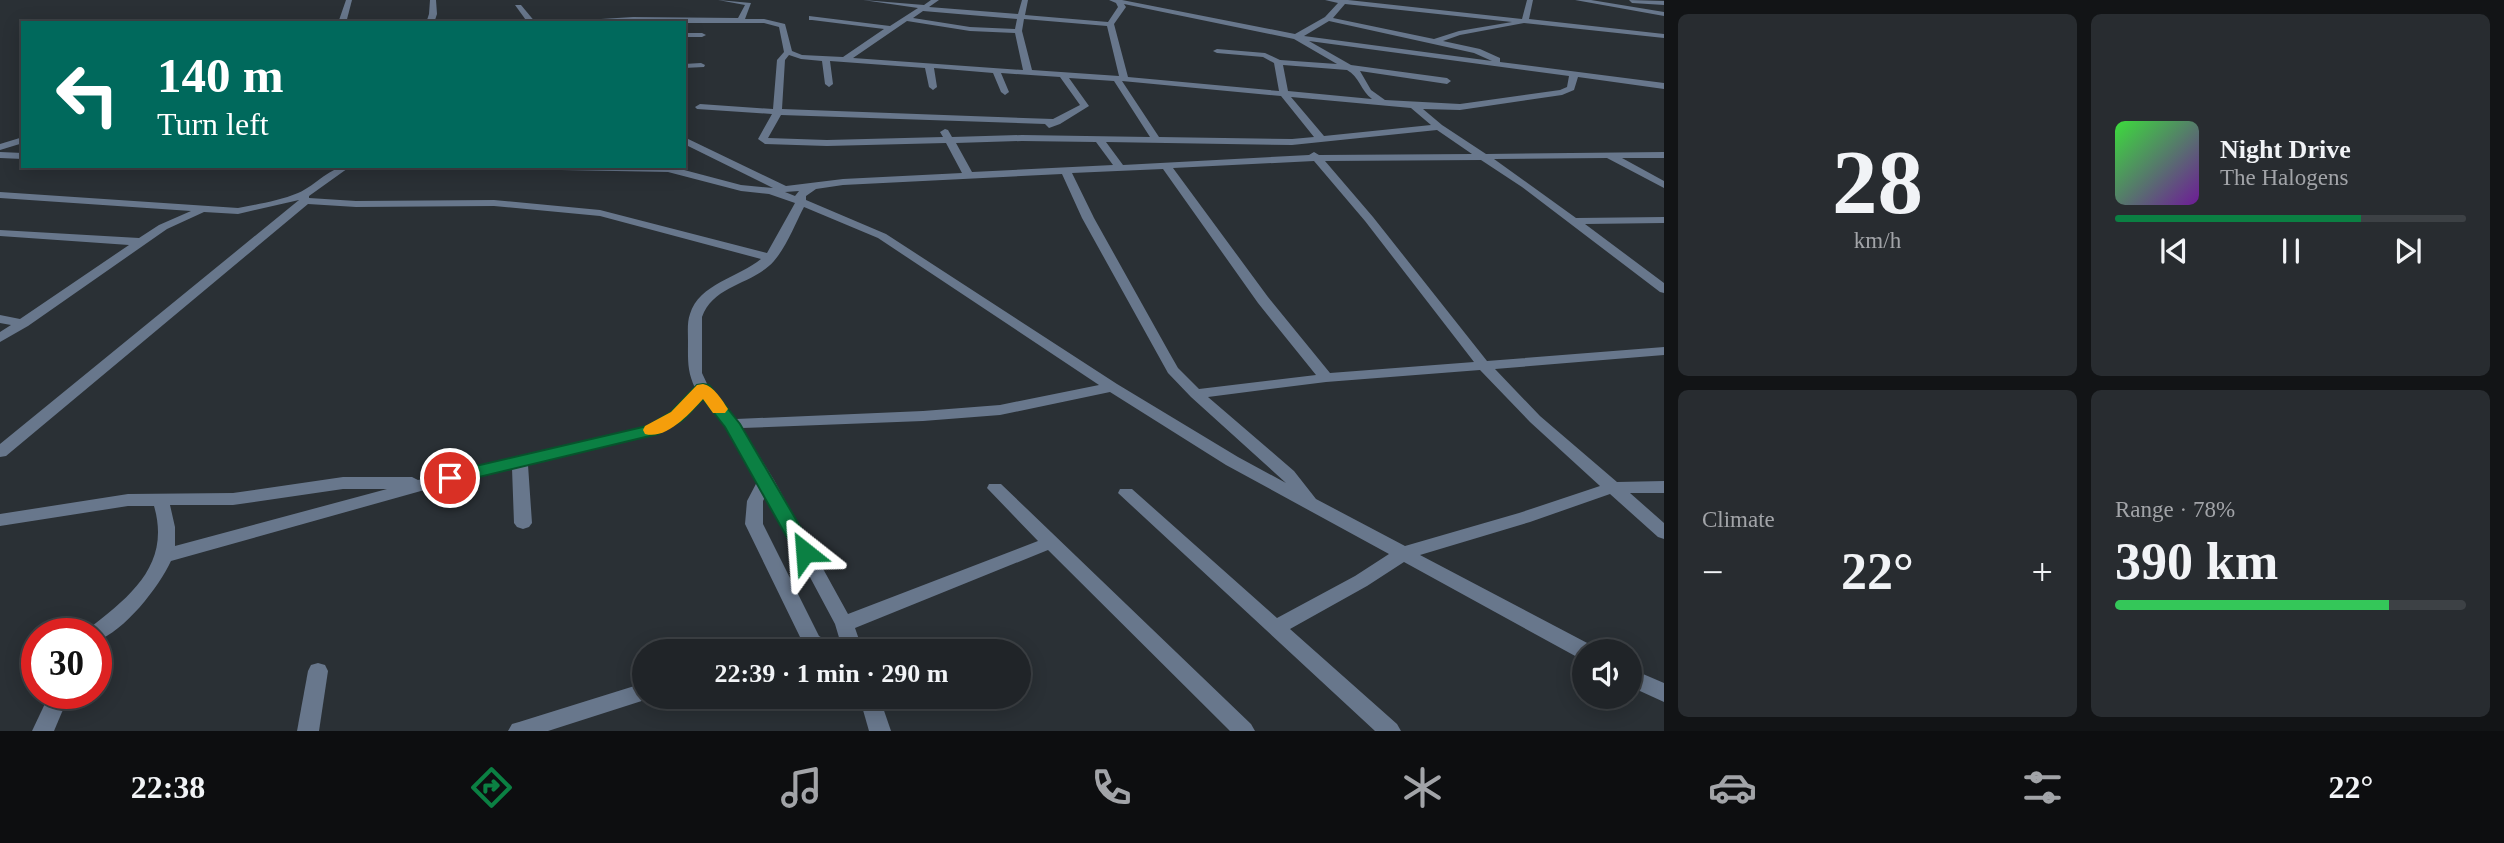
<!DOCTYPE html>
<html lang="en">
<head>
<meta charset="utf-8">
<style>
	body { margin:0; font-family:"Times New Roman",serif; background:#282c30; color:#f1f3f6; height:100vh; display:flex; flex-direction:column; font-size:26px; white-space:nowrap }
	* { box-sizing:border-box; margin:0 }
	p { font-size:23px; color:#a2a4a8 }
	.icon { flex:none; width:38px; height:38px; fill:none; stroke:currentColor; stroke-width:2; stroke-linecap:round; stroke-linejoin:round }
	.map { position:relative; flex:1; overflow:hidden }
	.details { display:flex; flex-direction:column; gap:14px; padding:14px; background:#121416; width:840px }
	.details>* { flex:none }
	.top-card { position:absolute; left:21px; top:21px; width:665px; height:147px; border-radius:0px; box-shadow:0 4px 18px #0003,0 0 0 2px #3d4145; background:#00695c; color:#fff; overflow:hidden }
	.buttons { position:absolute; left:1572px; top:639px; display:grid; gap:14px }
	.buttons a { display:grid; place-items:center; width:70px; height:70px; border-radius:50%; background:#202428; box-shadow:0 4px 18px #0003,0 0 0 2px #3d4145; font-size:35px }
	.speed { position:absolute; left:21px; top:618px; display:flex; gap:14px; font-size:35px; font-weight:700; text-align:center }
	.speed>* { display:grid; place-content:center; width:91px; height:91px; border-radius:50%; background:#202428; box-shadow:0 4px 18px #0003,0 0 0 2px #3d4145; line-height:1 }
	.speed .limit { border:10px solid #d22; background:#fff; color:#111 }
	.pin { position:absolute; display:grid; place-items:center; width:60px; height:60px; color:#fff; margin:-30px; border:4px solid #fff; border-radius:50%; box-shadow:0 2px 7px #0007 }
	.me { position:absolute; width:77px; margin:-38px; rotate:332deg; stroke-linejoin:round; filter:drop-shadow(0 0 5px #0008) }
	.turn { display:flex; align-items:center; gap:24px; height:147px; padding:0 21px; font-size:32px }
	.turn .icon { width:91px; height:91px; stroke-width:2.5 }
	.turn b { display:block; font-size:49px; line-height:60px }
	.big { font-size:52px; font-weight:700; line-height:1.1 }
	.details .tile { flex:1; display:flex; flex-direction:column; justify-content:center; gap:10px; min-width:0; padding:0 24px; border-radius:10px; background:#282c30 }
	.details .dial { align-items:center; gap:0 }
	.dial b { font-size:91px; line-height:1 }
	.song { display:flex; align-items:center; gap:21px }
	.cover { width:84px; height:84px; border-radius:10px; background:linear-gradient(135deg,hsl(120 70% 55%),hsl(280 70% 35%)) }
	.played { height:7px; border-radius:4px; background:linear-gradient(90deg,#0b8043 70%,#3d4145 70%) }
	.keys { display:flex; justify-content:space-around; direction:ltr }
	.heat { display:flex; justify-content:space-between; align-items:center; font-size:38px; direction:ltr }
	.charge { height:10px; border-radius:5px; background:linear-gradient(90deg,#34c759 78%,#3d4145 0) }
	.details .tiles { flex:1; display:grid; gap:14px; grid-template-columns:repeat(2,1fr) }
	.trip { position:absolute; left:632px; top:639px; width:399px; height:70px; border-radius:35px; background:#202428; box-shadow:0 4px 18px #0003,0 0 0 2px #3d4145; font-weight:700; line-height:70px; text-align:center }
	.tabs { display:flex; height:112px; justify-content:space-around; align-items:center; background:#0d0e10; color:#a2a4a8 }
	.tabs .icon { width:49px; height:49px }
	.tabs .on { color:#0b8043 }
	.tabs b { font-size:32px; color:#f1f3f6 }
	main { display:flex; flex:1; min-height:0 }
	.map>svg:first-child { display:block }
	.lines { fill:none; stroke-linecap:round; stroke-linejoin:round }
	.minor { fill:#68778c; fill-rule:evenodd }
	.route { fill:#0b8043; stroke:#07532c; stroke-width:2 }
	.slow { fill:#f59e0b }
</style>
</head>
<body>
<main>
<div class="map">
<svg width="1664" height="731" viewBox="0 0 1664 731">
	<rect width="100%" height="100%" fill="#2a3035"/>
	<g class="lines">
		<!-- minor -->
		<g class="minor">
			<polygon points="346,0 352,0 346,23 338,23"/>
			<polygon points="430,0 436,0 437,14 434,23 426,23 429,14"/>
			<path d="M718,0L751,3L745,19H764L785,24L792,51L802,55L843,57L884,29L812,20H809V16L890,26L918,8L863,0L924,5L931,0H939L929,7L1018,14L1022,0H1028L1025,15L1108,22L1118,7L1116,3L1109,0H1122L1295,34L1325,17L1338,3L1325,0H1348L1522,19L1527,0H1533L1529,19L1664,34V38L1524,23L1460,35L1443,41L1480,49L1500,58V62L1664,83V89L1578,77L1574,90L1562,95L1460,110L1423,109L1442,125L1486,154L1664,152V158H1622L1664,181V188L1607,158L1494,159L1576,218L1664,217V223L1585,224L1664,283V293L1660,292L1522,187L1481,160L1325,161L1373,217L1487,361L1664,347V355L1495,369L1540,416L1617,482L1664,481V493H1630L1664,523V539L1658,537L1610,494L1530,522L1420,555L1591,645L1594,651H1584V659L1577,657L1404,562L1367,586L1290,629L1397,724L1401,731H1375L1118,493L1120,489H1132L1277,618L1355,576L1389,554L1226,465L1110,392L1000,415L923,421L742,428L774,480L848,614L1038,541L987,488L989,484H1001L1251,724L1255,731H1230L1048,550L855,628L863,651H843L835,624L766,495L763,501V524L819,636L835,645L838,651H767L770,645L800,637L745,524L747,501L758,480L726,427L703,398L682,419L657,433L528,465L532,523L529,527L523,529L517,527L514,523L512,468L428,489L171,561C159,587 124,632 96,641V634H86L88,629C131,596 171,564 154,506H128L0,526V514L128,494L233,493L343,477H412L418,480L647,426L672,413L695,388C687,371 688,360 688,341C688,333 687,322 690,314C699,284 739,277 761,259L600,216L494,206L356,207L308,204L6,456L0,457V444L299,200L238,214L204,212L167,229L28,326L0,342V332L11,325L0,323V315L20,319L129,245L0,236V230L139,238L159,225L191,211L0,198V192L238,208C258,204 279,201 298,193C317,185 329,166 351,166L309,196V198L356,201L494,200L600,210L767,253L795,203L769,194L741,191L668,172L507,169L502,166H669L741,185L773,188L684,144V137L786,186L843,179L962,173L946,143L827,146L765,144L758,139L772,114L697,109L695,107L700,104L773,109L777,60L784,52L779,27L764,23H537L633,17L738,18L745,5ZM1124,4L1294,39L1337,64L1280,60L1265,53L1217,49L1213,51L1217,53L1263,57L1274,63L1279,91L1128,77L1114,24L1126,7ZM1345,4L1512,22L1459,31L1434,39L1333,18ZM923,11L1017,19L1015,29L970,27L913,18ZM1024,19L1107,26L1119,76L1032,70L1022,31ZM907,21L970,31L1015,33L1023,70L853,58ZM1329,21L1474,53L1492,61L1304,36ZM1309,41L1569,76L1567,87L1560,90L1460,104L1385,100L1371,90L1360,71L1447,84L1451,81L1447,78L1351,65ZM789,55L801,59L822,61L825,84L829,87L833,84L830,61L925,68L929,87L933,90L937,87L934,68L993,73L1001,92L1005,95L1009,92L1001,73L1060,77L1080,105L1053,119L782,109L785,60ZM1283,65L1347,70C1359,76 1361,91 1372,99L1288,91ZM1069,78L1114,81L1150,137L1022,135L952,137L948,130L945,129L940,132L943,137L827,140L768,138L781,115L1045,124L1049,128L1060,124L1089,106ZM1122,81L1281,96L1314,137L1292,139L1159,137ZM1291,97L1411,108L1431,125L1324,136ZM1437,130L1472,154L1319,155L1314,152L1309,155L1123,165L1106,142L1292,145ZM1022,141L1096,142L1113,165L972,172L956,143ZM1314,161L1365,221L1474,362L1330,373L1268,297L1173,168ZM1163,169L1258,303L1316,375L1199,389L1178,368L1170,354L1094,218L1072,173ZM1062,174L1082,218L1168,373L1191,397L1286,483L1238,457L1117,384L886,234L806,200V196L816,189L843,185ZM799,191L795,196L785,192ZM804,207L878,238L1099,385L1000,405L923,411L736,419L709,388L702,373V317C714,284 753,285 774,261C787,246 795,224 804,207ZM1480,370L1530,422L1600,486L1519,513L1405,546L1316,499L1294,471L1208,397L1326,382ZM343,489H387L175,546V527L170,505H233Z"/>
			<polygon points="1575,0 1591,0 1664,12 1664,16"/>
			<polygon points="1629,0 1664,1 1664,5 1632,3"/>
			<polygon points="515,5 521,5 536,23 528,23"/>
			<polygon points="684,33 702,33 706,35 702,37 684,37"/>
			<polygon points="701,63 705,65 704,67 684,68 684,64"/>
			<polygon points="23,137 23,143 0,150 0,144"/>
			<polygon points="0,152 23,153 23,159 0,158"/>
			<polygon points="318,663 325,665 328,671 319,731 297,731 308,671 311,665"/>
			<polygon points="1629,668 1664,683 1664,702 1629,686"/>
			<polygon points="644,683 644,696 652,696 651,698 548,731 508,731 512,724 519,722"/>
			<polygon points="50,693 70,693 54,731 32,731"/>
			<polygon points="859,696 879,696 891,731 869,731"/>
		</g>
	</g>
	<!-- route -->
	<polygon class="route" points="703,384 709,385 740,424 815,552 812,557 805,559 798,557 725,427 703,399 683,420 658,434 450,484 444,482 441,478 444,473 450,472 647,426 671,412 697,385"/>
	<!-- slow -->
	<path class="slow" d="M703,384C714,386 722,400 728,409L725,413H713L703,399C690,413 667,440 645,434L643,430L645,426L671,412L697,385Z"/>
</svg>
<div class="buttons">
<a><svg class="icon" aria-label="sound" viewBox="0 0 24 24"><path d="M4 9h4l5-4v14l-5-4H4zM17 9q2 3 0 6"/></svg></a>
</div>
<div class="speed"><div class="limit">30</div></div>
<div class="pin" style="left:450px;top:478px;background:#d93025"><svg class="icon" aria-label="arrive" viewBox="0 0 24 24"><path d="M6 21V4h12l-3 4 3 4H6"/></svg></div>
<svg class="me" style="left:805px;top:552px" viewBox="-20 -20 40 40"><path d="M0-17L14 15 0 8-14 15z" fill="#0b8043" stroke="#fff" stroke-width="4"/></svg>
<div class="trip">22:39 · 1 min · 290 m</div>
<div class="top-card">
<div class="turn"><svg class="icon" aria-label="left" viewBox="0 0 24 24"><path d="M17 20v-9H6M10 6l-5 5 5 5"/></svg><div><b>140 m</b>Turn left</div></div>
</div>
</div>
<section class="details">
<div class="tiles">
<div class="tile dial"><b>28</b><p>km/h</p></div>
<div class="tile">
<div class="song"><i class="cover"></i><div><b>Night Drive</b><p>The Halogens</p></div></div>
<div class="played"></div>
<div class="keys"><svg class="icon" aria-label="previous" viewBox="0 0 24 24"><path d="M18 5L8 12l10 7zM5 5v14"/></svg><svg class="icon" aria-label="pause" viewBox="0 0 24 24"><path d="M8 5v14M16 5v14"/></svg><svg class="icon" aria-label="next" viewBox="0 0 24 24"><path d="M6 5l10 7-10 7zM19 5v14"/></svg></div>
</div>
<div class="tile"><p>Climate</p>
<div class="heat"><a>−</a><b class="big">22°</b><a>+</a></div>
</div>
<div class="tile"><p>Range · 78%</p><b class="big">390 km</b><div class="charge"></div></div>
</div>
</section>
</main>
<nav class="tabs">
<b>22:38</b>
<svg class="icon on" aria-label="directions" viewBox="0 0 24 24"><path d="M12 3l9 9-9 9-9-9zM9 14v-3h6M13 9l2 2-2 2"/></svg>
<svg class="icon" aria-label="music" viewBox="0 0 24 24"><path d="M9 18V5l10-2v13"/><circle cx="6" cy="18" r="3"/><circle cx="16" cy="16" r="3"/></svg>
<svg class="icon" aria-label="phone" viewBox="0 0 24 24"><path d="M5 4h4l2 5-3 2q2 4 5 5l2-3 5 2v4C11 20 4 13 5 4z"/></svg>
<svg class="icon" aria-label="climate" viewBox="0 0 24 24"><path d="M12 3v18M4 7l16 10M4 17L20 7"/></svg>
<svg class="icon" aria-label="car" viewBox="0 0 24 24"><path d="M5 17H2v-5l4-1 3-4h7l3 4 3 1v5h-3M9 17h6M6 11h13"/><circle cx="7" cy="17" r="2"/><circle cx="17" cy="17" r="2"/></svg>
<svg class="icon" aria-label="filters" viewBox="0 0 24 24"><path d="M4 7h16M4 17h16"/><circle cx="9" cy="7" r="2"/><circle cx="15" cy="17" r="2"/></svg>
<b>22°</b>
</nav>
</body>
</html>
